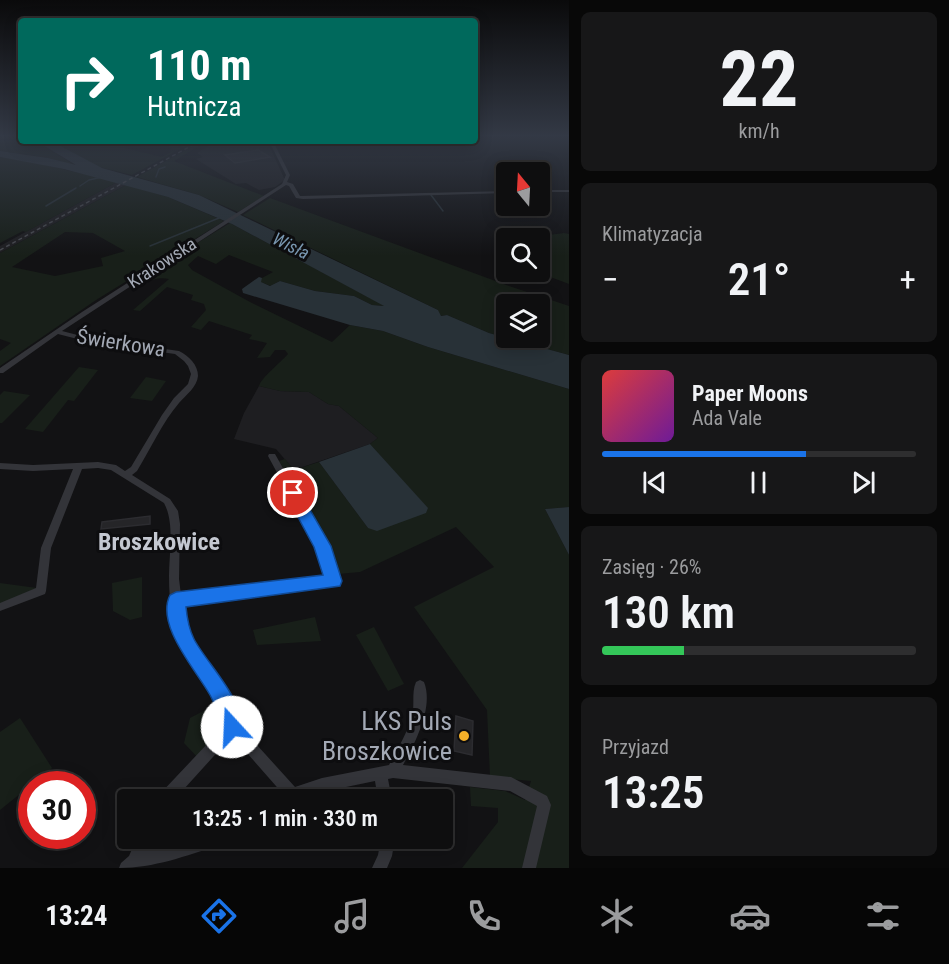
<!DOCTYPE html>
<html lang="pl">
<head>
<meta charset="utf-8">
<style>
	body { margin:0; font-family:"Roboto Condensed",sans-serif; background:#171718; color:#f1f3f6; height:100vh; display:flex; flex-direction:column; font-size:22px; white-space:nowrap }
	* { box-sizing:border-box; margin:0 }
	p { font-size:20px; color:#9b9c9e }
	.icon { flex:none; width:33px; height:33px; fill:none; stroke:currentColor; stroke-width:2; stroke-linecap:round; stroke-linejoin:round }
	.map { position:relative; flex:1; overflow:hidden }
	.side { display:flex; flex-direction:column; gap:12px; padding:12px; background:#080808; width:380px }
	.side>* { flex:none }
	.banner { position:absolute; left:18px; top:18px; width:460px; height:126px; border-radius:6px; box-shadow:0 3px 15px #0003,0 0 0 2px #2e2e2f; background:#00695c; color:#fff; overflow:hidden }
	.needle { width:39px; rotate:342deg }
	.buttons { position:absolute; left:496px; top:162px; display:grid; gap:12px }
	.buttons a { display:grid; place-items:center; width:54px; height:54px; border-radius:6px; background:#0e0e0f; box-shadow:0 3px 15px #0003,0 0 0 2px #2e2e2f; font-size:30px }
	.speed { position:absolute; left:18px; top:771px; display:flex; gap:12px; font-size:30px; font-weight:700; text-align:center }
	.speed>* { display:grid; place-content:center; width:78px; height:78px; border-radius:50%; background:#0e0e0f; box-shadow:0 3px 15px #0003,0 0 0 2px #2e2e2f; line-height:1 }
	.speed .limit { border:9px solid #d22; background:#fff; color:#111 }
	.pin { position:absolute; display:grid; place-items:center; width:51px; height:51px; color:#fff; margin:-26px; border:3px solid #fff; border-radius:50%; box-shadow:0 2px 6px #0007 }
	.me { position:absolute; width:66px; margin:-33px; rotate:340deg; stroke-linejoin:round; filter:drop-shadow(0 0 4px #0008) }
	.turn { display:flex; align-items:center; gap:21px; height:126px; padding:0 30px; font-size:27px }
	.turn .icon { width:78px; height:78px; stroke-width:2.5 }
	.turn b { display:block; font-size:42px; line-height:51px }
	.big { font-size:45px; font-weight:600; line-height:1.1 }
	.side .widget { flex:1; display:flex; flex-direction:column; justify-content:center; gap:9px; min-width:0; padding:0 21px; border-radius:9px; background:#171718 }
	.side .dial { align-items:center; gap:0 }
	.dial b { font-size:78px; line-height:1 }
	.song { display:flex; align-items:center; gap:18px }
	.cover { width:72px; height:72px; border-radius:9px; background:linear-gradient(135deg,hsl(0 70% 55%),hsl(280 70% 35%)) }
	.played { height:6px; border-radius:3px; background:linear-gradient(90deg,#1a73e8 65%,#2e2e2f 65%) }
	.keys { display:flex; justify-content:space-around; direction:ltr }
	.heat { display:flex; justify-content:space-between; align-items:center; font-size:33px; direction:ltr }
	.charge { height:9px; border-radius:4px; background:linear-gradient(90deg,#34c759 26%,#2e2e2f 0) }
	.trip { position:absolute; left:117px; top:789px; width:336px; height:60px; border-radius:6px; background:#0e0e0f; box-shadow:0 3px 15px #0003,0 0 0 2px #2e2e2f; font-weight:600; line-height:60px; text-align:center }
	.dock { display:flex; height:96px; justify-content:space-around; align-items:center; background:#060606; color:#9b9c9e }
	.dock .icon { width:42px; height:42px }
	.dock .on { color:#1a73e8 }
	.dock b { font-size:27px; color:#f1f3f6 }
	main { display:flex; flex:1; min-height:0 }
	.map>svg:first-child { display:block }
	.built { fill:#1e1e21 }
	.green { fill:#181f19; fill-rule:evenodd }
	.water { fill:#283137 }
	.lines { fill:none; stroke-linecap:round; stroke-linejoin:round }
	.stream { stroke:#283137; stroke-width:1.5 }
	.building { fill:#252528; stroke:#2c2c30; stroke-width:1.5 }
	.minor { fill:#333439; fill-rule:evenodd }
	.rail { stroke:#46484e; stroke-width:1.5; stroke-dasharray:4 3; stroke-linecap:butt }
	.route { fill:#1a73e8; stroke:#114b97; stroke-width:1.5 }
	.poi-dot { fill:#f5b029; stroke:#0d0d0f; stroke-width:2 }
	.labels { text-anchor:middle; stroke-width:6; stroke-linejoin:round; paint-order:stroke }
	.far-water-label { font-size:18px; font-style:italic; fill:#7997b1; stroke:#0d0d0f }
	.far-street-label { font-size:18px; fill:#a3a9b5; stroke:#0d0d0f }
	.street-label { font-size:21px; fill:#a3a9b5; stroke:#0d0d0f }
	.quarter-label { font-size:24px; font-weight:bold; fill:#c4c8d1; stroke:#0d0d0f }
	.near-poi-label { font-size:26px; fill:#a3a9b5; stroke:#0d0d0f; text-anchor:end }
</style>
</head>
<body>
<main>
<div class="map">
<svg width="570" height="868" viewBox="0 0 570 868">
	<rect width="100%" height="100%" fill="#121214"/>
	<!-- built -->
	<g class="built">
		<polygon points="229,141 267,141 285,180 275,187 259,190 246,183 236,184 196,159 203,157 197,153 212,144"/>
		<polygon points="117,182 126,185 0,253 0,246"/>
		<polygon points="259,386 280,391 309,392 328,404 339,406 378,438 370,444 294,470 276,449 234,439 244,413"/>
	</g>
	<!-- green -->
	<g class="green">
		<polygon points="0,135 21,135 21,141 36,141 76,166 48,158 0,151"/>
		<polygon points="51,141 93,141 111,145 124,141 116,146 141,145 120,147 162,157 171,152 169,151 172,149 168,147 182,141 189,141 178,147 179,148 195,141 132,175 95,166"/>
		<polygon points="202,141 207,141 174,161 264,196 238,212 199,195 137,177"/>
		<polygon points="0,157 37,163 117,182 26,232 23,231 0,243"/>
		<path d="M126,185L168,197L224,221L96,300L0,366V351L11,343L0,339V253ZM65,232L93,233L125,251L101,258L103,266L55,276L12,267Z"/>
		<path d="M270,198L509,286L569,306V355L489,333L447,315L440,316L438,310L243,215ZM507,304H540V338H507Z"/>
		<path d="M230,223L385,306L372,305L354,296L315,291L280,281L271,286L260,282L262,278L273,272L229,255L216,264L198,256L188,265L192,270L250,302L332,342L350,325L383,331L428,347L569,389V507L545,509L569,555V868H462L498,822V808L471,806L470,787L505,791L525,800L531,781L490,777L487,710L414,607L494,567L456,527L360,572L338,574L321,536L279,461L285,459L294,470L319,462L368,528L428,509L370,444L378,438L339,406L328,404L309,392L280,391L259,386C261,378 280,363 288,354L285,350H275L270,357L257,358L267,343L249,339L252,335L209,321L201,330L191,327L206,310L204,304L191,300L193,295L167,287L140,311L133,310L169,279C157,276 151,282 143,280L197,247L194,245Z"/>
		<polygon points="564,233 569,234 569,284 537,272 540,272 540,238 526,238"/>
		<polygon points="79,367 98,370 74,401 68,400 43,432 25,429"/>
		<polygon points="146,377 166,381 152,401 130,398"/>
		<polygon points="4,391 30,395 2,423 0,423 0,395"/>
		<polygon points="142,577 142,617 130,620 113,611 112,583"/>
		<polygon points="0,583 37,588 0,604"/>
		<polygon points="315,617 321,641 257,645 253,630"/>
		<polygon points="374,627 404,684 388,691 356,635"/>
		<path d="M216,700C237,726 217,740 200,760L184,743L190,718L211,707Z"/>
		<polygon points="20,718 52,768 0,810 0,732"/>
	</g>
	<!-- water -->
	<g class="water">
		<polygon points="36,141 51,141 102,168 199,195 438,310 441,316 447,315 489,333 569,355 569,389 428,347 383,331 350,325 243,293 242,289 259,277 262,278 261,282 270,286 280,281 315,291 354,296 372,305 384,306 232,224 168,197 64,169 0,157 0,151 48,158 76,165"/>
		<polygon points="370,444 428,508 426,513 377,531 368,528 319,462"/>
		<polygon points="569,507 570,507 569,555 545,509"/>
	</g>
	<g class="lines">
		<!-- stream -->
		<g class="stream">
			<polyline points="156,177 159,169 165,167"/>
			<polyline points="80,186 89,180 102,177"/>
			<polyline points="431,195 443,211"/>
			<polyline points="46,206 76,188"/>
			<polyline points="150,246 219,218"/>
		</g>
	</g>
	<!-- building -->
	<g class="building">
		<polygon points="258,150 270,157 235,163 225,155"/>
		<polygon points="150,516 150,524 101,529 102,522"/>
		<polygon points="456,716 473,721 472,755 454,751"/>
	</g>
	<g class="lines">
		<!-- minor -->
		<g class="minor">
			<path d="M269,141H273L290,175L287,182L293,184L300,196L507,191V193L303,199L296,198L289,186L286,185L62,331L89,338L179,351C189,356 198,365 198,376C197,387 186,395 179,403C162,423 151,448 137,471L132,475L170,499L178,511L180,524L179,579L181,595L328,577L317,546L268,456L269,454H275L327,546L339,581L338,584L182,604L184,620L192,641L220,683L231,705L237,723L295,787L322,778L389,765C398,748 409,731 413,711C414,701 412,691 416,682L420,680L424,682C434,707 415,743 403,765L511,777L547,796L551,805L536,868H522L537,806L510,791L393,778L388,779L392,800H378L375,781L322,792L300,800H280L283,794L232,736L174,800H157L159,795L225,725C222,713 218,702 211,691C198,667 177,646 172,618C170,604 169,590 169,576C169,554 175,523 164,503L111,470L98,468L82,469L51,548L46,591L45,594L0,611V603L36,588L41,548L73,469L33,471L0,469V463L33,465L98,462L116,465L125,471L131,467L162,415L174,398L188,384L191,374L188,366L184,361L175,354L89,342L58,334L3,373H0V368L82,312L282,184L286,175Z"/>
			<rect x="540" y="190" width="30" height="2"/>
			<path d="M137,838H152L146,851L166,848L195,838H226L224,843L219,845C186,856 154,868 119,868L121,863L129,856Z"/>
			<polygon points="381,838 395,838 392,856 387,868 372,868 378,855"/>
		</g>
		<!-- rail -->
		<polyline class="rail" points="0,250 200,141"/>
	</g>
	<!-- sky -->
	<linearGradient id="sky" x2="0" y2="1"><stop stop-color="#0a0a0b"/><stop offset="0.53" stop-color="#333945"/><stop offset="1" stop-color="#333945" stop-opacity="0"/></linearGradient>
	<rect width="570" height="256" fill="url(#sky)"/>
	<!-- route -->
	<path class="route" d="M293,488L298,489L331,546L342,581L340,586L186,607C187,618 189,629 194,639C206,663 251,706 240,735L232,738L225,735C219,721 217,708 210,695C196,670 155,625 170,595L176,592L323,575L314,547L285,493L288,489Z"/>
	<!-- markers -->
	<circle class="poi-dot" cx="464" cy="736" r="6"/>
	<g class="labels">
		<!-- far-water labels -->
		<g class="far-water-label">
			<text transform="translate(291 246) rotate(26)" y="6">Wisła</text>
		</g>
		<!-- far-street labels -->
		<g class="far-street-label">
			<text transform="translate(162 263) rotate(-33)" y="6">Krakowska</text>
		</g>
		<!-- street labels -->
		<g class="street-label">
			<text transform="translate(121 343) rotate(9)" y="7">Świerkowa</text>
		</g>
		<!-- quarter labels -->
		<g class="quarter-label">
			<text x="159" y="550">Broszkowice</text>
		</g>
		<!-- near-poi labels -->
		<g class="near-poi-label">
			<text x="452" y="730">LKS Puls<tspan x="452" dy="30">Broszkowice</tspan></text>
		</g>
	</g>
</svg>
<div class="buttons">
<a><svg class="needle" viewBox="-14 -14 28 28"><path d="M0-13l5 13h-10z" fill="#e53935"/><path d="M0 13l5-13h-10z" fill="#9b9c9e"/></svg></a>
<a><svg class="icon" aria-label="search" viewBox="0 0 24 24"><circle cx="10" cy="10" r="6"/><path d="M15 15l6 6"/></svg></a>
<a><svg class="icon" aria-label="layers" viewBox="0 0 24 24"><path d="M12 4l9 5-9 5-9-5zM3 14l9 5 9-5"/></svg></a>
</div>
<div class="speed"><div class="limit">30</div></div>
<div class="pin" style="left:293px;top:493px;background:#d93025"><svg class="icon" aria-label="arrive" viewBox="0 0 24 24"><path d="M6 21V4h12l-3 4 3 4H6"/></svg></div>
<svg class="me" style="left:232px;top:727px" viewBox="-20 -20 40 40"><circle r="19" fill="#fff"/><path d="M0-13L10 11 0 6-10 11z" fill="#1a73e8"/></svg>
<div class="trip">13:25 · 1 min · 330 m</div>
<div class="banner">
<div class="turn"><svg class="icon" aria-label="right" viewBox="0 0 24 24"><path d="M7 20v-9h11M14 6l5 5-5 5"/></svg><div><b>110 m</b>Hutnicza</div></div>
</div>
</div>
<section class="side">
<div class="widget dial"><b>22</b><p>km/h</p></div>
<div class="widget"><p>Klimatyzacja</p>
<div class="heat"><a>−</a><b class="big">21°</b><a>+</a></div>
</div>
<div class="widget">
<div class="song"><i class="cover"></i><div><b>Paper Moons</b><p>Ada Vale</p></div></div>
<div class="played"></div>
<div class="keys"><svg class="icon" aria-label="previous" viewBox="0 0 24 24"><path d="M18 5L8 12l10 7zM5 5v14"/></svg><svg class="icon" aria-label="pause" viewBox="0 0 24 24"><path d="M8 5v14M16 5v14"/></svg><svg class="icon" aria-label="next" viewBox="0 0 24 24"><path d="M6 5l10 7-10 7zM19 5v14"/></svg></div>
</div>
<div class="widget"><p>Zasięg · 26%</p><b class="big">130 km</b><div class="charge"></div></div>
<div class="widget"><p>Przyjazd</p><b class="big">13:25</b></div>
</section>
</main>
<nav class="dock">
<b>13:24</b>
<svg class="icon on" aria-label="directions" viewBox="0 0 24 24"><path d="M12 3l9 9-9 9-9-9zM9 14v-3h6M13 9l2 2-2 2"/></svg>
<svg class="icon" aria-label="music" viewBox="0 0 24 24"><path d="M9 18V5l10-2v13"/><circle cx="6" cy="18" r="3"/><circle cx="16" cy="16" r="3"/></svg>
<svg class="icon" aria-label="phone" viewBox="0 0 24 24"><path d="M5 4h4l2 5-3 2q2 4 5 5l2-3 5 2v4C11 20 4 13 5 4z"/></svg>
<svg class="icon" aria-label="climate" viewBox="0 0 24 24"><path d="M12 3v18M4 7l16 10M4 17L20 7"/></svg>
<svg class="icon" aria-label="car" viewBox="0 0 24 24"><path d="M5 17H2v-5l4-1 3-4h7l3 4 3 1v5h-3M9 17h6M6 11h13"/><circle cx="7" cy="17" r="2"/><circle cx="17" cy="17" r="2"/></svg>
<svg class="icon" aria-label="filters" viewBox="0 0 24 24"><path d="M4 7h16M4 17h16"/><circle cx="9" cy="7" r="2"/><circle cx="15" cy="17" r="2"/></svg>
</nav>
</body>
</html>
